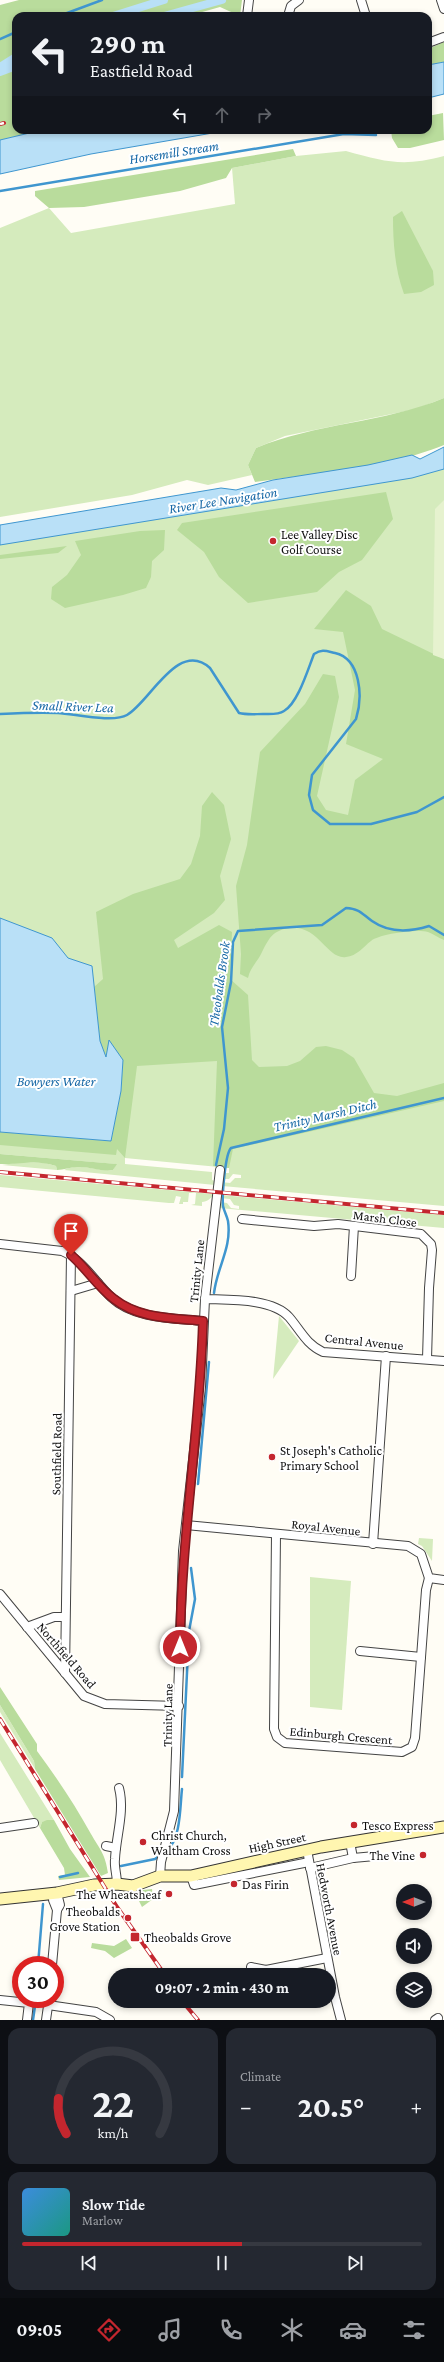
<!DOCTYPE html>
<html lang="en">
<head>
<meta charset="utf-8">
<style>
	body { margin:0; font-family:"Crimson Pro",serif; background:#242831; color:#f1f3f6; height:100vh; display:flex; flex-direction:column; font-size:15px; white-space:nowrap }
	* { box-sizing:border-box; margin:0 }
	p { font-size:13px; color:#9ea1a6 }
	.icon { flex:none; width:22px; height:22px; fill:none; stroke:currentColor; stroke-width:2; stroke-linecap:round; stroke-linejoin:round }
	.map { position:relative; height:2020px; overflow:hidden }
	.side { display:flex; flex-direction:column; gap:8px; padding:8px; background:#0d0f14; flex:1 }
	.side>* { flex:none }
	.guide { position:absolute; left:12px; top:12px; width:420px; height:122px; border-radius:12px; box-shadow:0 2px 6px #0003; background:#171b24; color:#f1f3f6; overflow:hidden }
	.needle { width:26px; rotate:270deg }
	.buttons { position:absolute; left:396px; top:1884px; display:grid; gap:8px }
	.buttons a { display:grid; place-items:center; width:36px; height:36px; border-radius:50%; background:#171b24; box-shadow:0 2px 6px #0003; font-size:20px }
	.speed { position:absolute; left:12px; top:1956px; display:flex; gap:8px; font-size:20px; font-weight:700; text-align:center }
	.speed>* { display:grid; place-content:center; width:52px; height:52px; border-radius:50%; background:#171b24; box-shadow:0 2px 6px #0003; line-height:1 }
	.speed .limit { border:6px solid #d22; background:#fff; color:#111 }
	.pin { position:absolute; display:grid; place-items:center; width:34px; height:34px; color:#fff; margin:-41px -17px; border-radius:50% 50% 50% 0; rotate:-45deg; box-shadow:0 0 4px #0007 }
	.pin .icon { rotate:45deg }
	.me { position:absolute; width:44px; margin:-22px; rotate:0deg; stroke-linejoin:round; filter:drop-shadow(0 0 3px #0008) }
	.turn { display:flex; align-items:center; gap:14px; height:84px; padding:0 12px; font-size:18px }
	.turn .icon { width:52px; height:52px; stroke-width:2.5 }
	.turn b { display:block; font-size:28px; line-height:34px }
	.lanes { display:flex; align-items:center; height:38px; padding:0 12px; background:#0003; justify-content:center; gap:20px; direction:ltr }
	.lanes .off { opacity:.35 }
	.big { font-size:30px; font-weight:700; line-height:1.1 }
	.side .tile { flex:1; display:flex; flex-direction:column; justify-content:center; gap:6px; min-width:0; padding:0 14px; border-radius:12px; background:#242831 }
	.side .dial { align-items:center; gap:0 }
	.dial svg { height:104px; overflow:visible; fill:none; stroke:#363941; stroke-width:7; stroke-linecap:round; text-anchor:middle }
	.dial text { fill:#f1f3f6; stroke:none }
	.song { display:flex; align-items:center; gap:12px }
	.cover { width:48px; height:48px; border-radius:6px; background:linear-gradient(135deg,hsl(210 70% 55%),hsl(170 70% 35%)) }
	.played { height:4px; border-radius:2px; background:linear-gradient(90deg,#c4262e 55%,#363941 55%) }
	.keys { display:flex; justify-content:space-around; direction:ltr }
	.heat { display:flex; justify-content:space-between; align-items:center; font-size:22px; direction:ltr }
	.side .tiles { flex:1; display:grid; gap:8px; grid-template-columns:1fr 1fr }
	.tile:last-child { grid-column:span 2 }
	.trip { position:absolute; left:108px; top:1968px; width:228px; height:40px; border-radius:20px; background:#171b24; box-shadow:0 2px 6px #0003; font-weight:700; line-height:40px; text-align:center }
	.tabs { display:flex; height:64px; justify-content:space-around; align-items:center; background:#090b0e; color:#9ea1a6 }
	.tabs .icon { width:28px; height:28px }
	.tabs .current { color:#c4262e }
	.tabs b { font-size:18px; color:#f1f3f6 }
	.map>svg:first-child { display:block }
	.green { fill:#d5ebbd }
	.forest { fill:#b9dc9c }
	.pitch { fill:#e6f2cf }
	.water { fill:#b9e0f7; stroke:#3f96cf }
	.lines { fill:none; stroke-linecap:round; stroke-linejoin:round }
	.stream { stroke:#3f96cf; stroke-width:2.5 }
	.canal { stroke:#b9e0f7; stroke-width:8 }
	.minor-casing { stroke:#444; stroke-width:10 }
	.secondary-casing { stroke:#333; stroke-width:13 }
	.minor { stroke:#fff; stroke-width:8 }
	.secondary { stroke:#fff6b0; stroke-width:11 }
	.rail-casing { stroke:#c4262e; stroke-width:4 }
	.rail { stroke:#fff; stroke-width:2.5; stroke-dasharray:8; stroke-linecap:butt }
	.route-casing { stroke:#7f191e; stroke-width:10 }
	.route { stroke:#c4262e; stroke-width:7 }
	.poi-dot { fill:#c4262e; stroke:#fff; stroke-width:1.5 }
	.labels { text-anchor:middle; stroke-width:4; stroke-linejoin:round; paint-order:stroke }
	.poi-label { font-size:13px; fill:#111; stroke:#fff; text-anchor:start }
	.street-label { font-size:13px; fill:#111; stroke:#fff }
	.water-label { font-size:14px; font-style:italic; fill:#1768a6; stroke:#fff }
</style>
</head>
<body>
<div class="map">
<svg width="444" height="2020" viewBox="0 0 444 2020">
	<rect width="100%" height="100%" fill="#fffdf5"/>
	<!-- green -->
	<g class="green">
		<path d="M346,151C386,162 403,167 444,156V398L416,409L285,436L256,448L248,465L252,475L208,485L187,480L132,495L0,517V228L49,208L71,233L235,204L232,168L296,156Z"/>
		<path d="M444,465V1206L222,1186L221,1182L230,1183L235,1178H241V1175L233,1174L229,1179H222V1173H229V1168L125,1158V1164L212,1172V1180L215,1181V1185L64,1170C79,1162 97,1172 113,1170L116,1164L0,1154V542Z"/>
		<polygon points="21,1162 45,1163 56,1166 57,1170 2,1165"/>
		<path d="M0,1175L213,1194C212,1198 207,1202 202,1202V1206L191,1205L195,1204L196,1193H189L188,1202H183V1204H179L181,1197L176,1196L174,1203H169L0,1187Z"/>
		<polygon points="221,1195 444,1215 444,1228 219,1208 220,1202 227,1203 231,1208 239,1209 239,1206 234,1205 230,1199 220,1198"/>
		<polygon points="279,1316 299,1341 273,1379"/>
		<polygon points="419,1538 433,1539 432,1561 422,1546 418,1544"/>
		<polygon points="310,1577 351,1581 342,1710 310,1707"/>
		<polygon points="0,1705 34,1761 35,1769 0,1712"/>
		<polygon points="0,1733 54,1820 42,1822 40,1828 0,1760"/>
	</g>
	<!-- forest -->
	<g class="forest">
		<polygon points="19,0 242,0 240,16 220,7 188,16 16,16 16,99 13,107 16,115 16,130 21,130 23,135 0,140 0,5"/>
		<polygon points="444,42 444,62 428,65 428,49"/>
		<polygon points="443,113 444,140 410,148 398,148 392,138 391,130 428,130 428,116"/>
		<polygon points="293,149 296,156 232,168 226,178 180,191 84,207 49,208 35,196 35,191"/>
		<path d="M402,211L433,271L434,285L421,292L404,294C395,270 393,243 393,217Z"/>
		<path d="M444,398V445C427,452 411,455 395,463L255,482L248,465L256,448C316,423 384,423 444,398Z"/>
		<polygon points="386,492 393,519 362,560 339,572 317,592 248,603 219,577 204,552 177,530 182,523"/>
		<polygon points="165,530 164,550 152,561 151,577 146,588 123,595 65,608 51,599 52,587 67,575 81,555 75,541 140,531"/>
		<polygon points="67,546 58,553 0,559 0,555"/>
		<path d="M346,590L371,606L382,629L444,659V940C439,938 433,934 428,932C416,929 380,934 371,941C363,947 357,956 346,957C327,960 319,925 290,928C273,930 269,938 262,952C258,961 250,968 248,978L240,974L241,954L236,886L247,845L260,752L305,704L323,674L335,676L339,697L317,796L326,810L348,815L355,780L383,759L346,744L355,690L343,632L314,629Z"/>
		<polygon points="212,792 224,805 231,839 220,876 225,900 214,913 174,940 178,948 219,925 232,932 230,979 248,995 252,1060 259,1067 287,1066 300,1061 316,1047 326,1046 342,1050 354,1058 374,1093 397,1096 444,1083 444,1101 233,1149 229,1168 213,1166 217,1061 137,1066 125,1158 117,1149 116,1155 0,1145 0,1132 111,1141 121,1091 123,1061 109,1041 106,1058 100,1041 94,987 103,979 96,912 133,894 180,879 191,864 200,836 202,806"/>
		<path d="M0,1154L117,1164L113,1170C101,1172 89,1166 77,1167C70,1167 64,1170 57,1170L56,1166C33,1159 22,1165 0,1164Z"/>
		<path d="M0,1687L37,1744V1751C57,1778 75,1805 91,1834C100,1850 105,1853 108,1873L101,1876L35,1769L34,1761L0,1705Z"/>
		<polygon points="47,1820 54,1820 70,1849 90,1877 59,1880 58,1876 65,1875 64,1868 40,1828 42,1822"/>
		<polygon points="152,1889 153,1899 142,1907 136,1895 143,1890"/>
		<polygon points="126,1939 132,1948 114,1958 105,1951 91,1948 92,1943 114,1946"/>
	</g>
	<!-- pitch -->
	<polygon class="pitch" points="444,500 444,659 433,655 435,509"/>
	<!-- water -->
	<g class="water">
		<polygon points="444,62 444,94 428,98 428,65"/>
		<polygon points="42,130 230,130 91,154 0,174 0,140"/>
		<polygon points="444,447 444,469 412,478 0,545 0,525 221,488 236,490 273,480 368,465 412,455 420,459"/>
		<polygon points="0,918 52,938 68,958 92,966 100,1041 106,1057 109,1040 123,1060 121,1091 111,1141 0,1132"/>
	</g>
	<g class="lines">
		<!-- stream -->
		<g class="stream">
			<polyline points="59,16 102,0"/>
			<polyline points="0,39 16,32"/>
			<polyline points="0,191 344,134 376,135"/>
			<path d="M0,714C19,713 39,712 58,713C75,714 113,723 127,715C150,702 178,639 210,668L239,713C247,715 255,714 263,714C270,714 278,715 284,711C298,703 308,669 314,654C322,649 326,651 335,653C361,659 363,697 356,719L312,775L309,795L313,810L330,824H371L417,812L444,797"/>
			<path d="M216,1165L224,1129L228,1088L222,1027L231,982L233,942L238,931L322,925L346,908C360,909 361,913 372,921C389,933 410,932 429,926L444,935"/>
			<path d="M214,1293C217,1267 232,1248 228,1221C227,1216 224,1211 223,1206C222,1196 225,1154 231,1148L444,1098"/>
			<polyline points="198,1484 209,1362"/>
			<polyline points="182,1777 189,1631 195,1599 191,1568"/>
			<path d="M167,1850C181,1839 180,1806 182,1789"/>
			<polyline points="121,1866 155,1859 160,1855"/>
			<polyline points="60,1877 78,1873"/>
			<polyline points="38,1965 43,1904"/>
			<polyline points="36,2000 36,1999"/>
			<polyline points="33,2020 35,2006"/>
		</g>
		<!-- canal -->
		<g class="canal">
			<polyline points="113,16 164,0"/>
			<polyline points="164,16 222,0"/>
			<polyline points="0,67 16,57"/>
			<polyline points="0,72 16,66"/>
		</g>
		<defs>
			<g id="minor">
				<polyline points="361,0 366,16"/>
				<polyline points="441,0 444,9"/>
				<polyline points="247,16 249,0"/>
				<polyline points="288,16 291,6 299,0"/>
				<polyline points="428,43 444,37"/>
				<polyline points="242,1219 314,1226 338,1224 421,1234 431,1244 432,1250 429,1288 427,1359"/>
				<path d="M0,1244L62,1251C83,1260 95,1282 111,1297C134,1319 173,1318 203,1321"/>
				<polyline points="351,1276 354,1226"/>
				<polyline points="71,1291 98,1283"/>
				<path d="M205,1299C229,1300 272,1298 289,1317C301,1331 306,1344 323,1352L444,1361"/>
				<polyline points="186,1525 408,1546 421,1554 429,1578 444,1580"/>
				<polyline points="276,1534 274,1729 277,1737 285,1743 402,1752 412,1747 415,1738 426,1590 429,1578"/>
				<polyline points="373,1544 386,1356"/>
				<polyline points="0,1594 84,1696 105,1704 179,1706"/>
				<polyline points="27,1627 54,1617 65,1617"/>
				<polyline points="360,1651 421,1657"/>
				<polyline points="65,1673 71,1255"/>
				<polyline points="0,1828 34,1823"/>
				<polyline points="350,1842 353,1858"/>
				<polyline points="106,1846 116,1848"/>
				<polyline points="307,1850 335,1997 341,2020"/>
				<polyline points="310,1868 353,1858 375,1856"/>
				<polyline points="160,1876 161,1862 174,1811 183,1551 201,1387 205,1299 220,1170"/>
				<polyline points="191,1876 194,1885 309,1862"/>
				<path d="M117,1884C117,1875 114,1867 115,1859C116,1836 125,1811 119,1788"/>
				<polyline points="57,1910 53,1900 57,1893"/>
				<polyline points="52,1965 57,1910 60,1905 57,1893"/>
				<polyline points="251,1967 266,1970 327,1958"/>
				<polyline points="0,2000 29,2003 27,2020"/>
				<polyline points="48,2005 96,2012 110,2020"/>
				<polyline points="46,2020 49,1999"/>
				<polyline points="435,2020 438,2018"/>
			</g>
			<polyline id="secondary" points="0,1899 57,1893 94,1885 117,1884 133,1886 160,1876 191,1876 321,1847 444,1827"/>
		</defs>
		<!-- minor casing -->
		<use href="#minor" class="minor-casing"/>
		<!-- secondary casing -->
		<use href="#secondary" class="secondary-casing"/>
		<!-- minor -->
		<use href="#minor" class="minor"/>
		<!-- secondary -->
		<use href="#secondary" class="secondary"/>
		<defs>
			<g id="rail">
				<polyline points="0,124 4,123"/>
				<polyline points="0,1172 444,1213"/>
				<polyline points="0,1719 117,1907 165,1975"/>
				<polyline points="182,2001 198,2020"/>
			</g>
		</defs>
		<!-- rail casing -->
		<use href="#rail" class="rail-casing"/>
		<!-- rail -->
		<use href="#rail" class="rail"/>
	</g>
	<g class="lines">
		<defs>
			<path id="route" d="M71,1255C86,1268 98,1287 114,1299C139,1319 173,1318 203,1321C200,1430 181,1538 180,1647"/>
		</defs>
		<!-- route casing -->
		<use href="#route" class="route-casing"/>
		<!-- route -->
		<use href="#route" class="route"/>
	</g>
	<!-- markers -->
	<g class="poi-dot">
		<circle cx="273" cy="541" r="4"/>
		<circle cx="272" cy="1457" r="4"/>
		<circle cx="354" cy="1825" r="4"/>
		<circle cx="143" cy="1842" r="4"/>
		<circle cx="423" cy="1855" r="4"/>
		<circle cx="234" cy="1884" r="4"/>
		<circle cx="169" cy="1894" r="4"/>
		<circle cx="128" cy="1918" r="4"/>
		<rect x="130" y="1932" width="10" height="10" rx="2"/>
	</g>
	<g class="labels">
		<!-- poi labels -->
		<g class="poi-label">
			<text x="281" y="539">Lee Valley Disc<tspan x="281" dy="15">Golf Course</tspan></text>
			<text x="280" y="1455">St Joseph's Catholic<tspan x="280" dy="15">Primary School</tspan></text>
			<text x="362" y="1830">Tesco Express</text>
			<text x="151" y="1840">Christ Church,<tspan x="151" dy="15">Waltham Cross</tspan></text>
			<text x="415" y="1860" text-anchor="end">The Vine</text>
			<text x="242" y="1889">Das Firin</text>
			<text x="161" y="1899" text-anchor="end">The Wheatsheaf</text>
			<text x="120" y="1916" text-anchor="end">Theobalds<tspan x="120" dy="15">Grove Station</tspan></text>
			<text x="144" y="1942">Theobalds Grove</text>
		</g>
		<!-- street labels -->
		<g class="street-label">
			<text transform="translate(385 1218) rotate(7)" y="5">Marsh Close</text>
			<text transform="translate(196 1271) rotate(-84)" y="5">Trinity Lane</text>
			<text transform="translate(364 1341) rotate(6)" y="5">Central Avenue</text>
			<text transform="translate(56 1454) rotate(-89)" y="5">Southfield Road</text>
			<text transform="translate(326 1527) rotate(6)" y="5">Royal Avenue</text>
			<text transform="translate(67 1655) rotate(49)" y="5">Northfield Road</text>
			<text transform="translate(167 1715) rotate(-89)" y="5">Trinity Lane</text>
			<text transform="translate(341 1735) rotate(5)" y="5">Edinburgh Crescent</text>
			<text transform="translate(277 1842) rotate(-12)" y="5">High Street</text>
			<text transform="translate(330 1909) rotate(79)" y="5">Hedworth Avenue</text>
		</g>
		<!-- water labels -->
		<g class="water-label">
			<text transform="translate(174 152) rotate(-9)" y="5">Horsemill Stream</text>
			<text transform="translate(223 500) rotate(-9)" y="5">River Lee Navigation</text>
			<text transform="translate(73 706) rotate(2)" y="5">Small River Lea</text>
			<text transform="translate(219 984) rotate(-82)" y="5">Theobalds Brook</text>
			<text x="56" y="1086">Bowyers Water</text>
			<text transform="translate(325 1115) rotate(-13)" y="5">Trinity Marsh Ditch</text>
		</g>
	</g>
</svg>
<div class="buttons">
<a><svg class="needle" viewBox="-14 -14 28 28"><path d="M0-13l5 13h-10z" fill="#e53935"/><path d="M0 13l5-13h-10z" fill="#9ea1a6"/></svg></a>
<a><svg class="icon" aria-label="sound" viewBox="0 0 24 24"><path d="M4 9h4l5-4v14l-5-4H4zM17 9q2 3 0 6"/></svg></a>
<a><svg class="icon" aria-label="layers" viewBox="0 0 24 24"><path d="M12 4l9 5-9 5-9-5zM3 14l9 5 9-5"/></svg></a>
</div>
<div class="speed"><div class="limit">30</div></div>
<div class="pin" style="left:71px;top:1255px;background:#d93025"><svg class="icon" aria-label="arrive" viewBox="0 0 24 24"><path d="M6 21V4h12l-3 4 3 4H6"/></svg></div>
<svg class="me" style="left:180px;top:1647px" viewBox="-20 -20 40 40"><circle r="17" fill="#c4262e" stroke="#fff" stroke-width="3"/><path d="M0-11L8 9 0 5-8 9z" fill="#fff"/></svg>
<div class="trip">09:07 · 2 min · 430 m</div>
<div class="guide">
<div class="turn"><svg class="icon" aria-label="left" viewBox="0 0 24 24"><path d="M17 20v-9H6M10 6l-5 5 5 5"/></svg><div><b>290 m</b>Eastfield Road</div></div>
<div class="lanes"><svg class="icon" aria-label="left" viewBox="0 0 24 24"><path d="M17 20v-9H6M10 6l-5 5 5 5"/></svg><svg class="icon off" aria-label="ahead" viewBox="0 0 24 24"><path d="M12 20V5M6 11l6-6 6 6"/></svg><svg class="icon off" aria-label="right" viewBox="0 0 24 24"><path d="M7 20v-9h11M14 6l5 5-5 5"/></svg></div>
</div>
</div>
<section class="side">
<div class="tiles">
<div class="tile dial"><svg viewBox="0 0 100 80">
<path d="M14 69A42 42 0 1 1 86 69"/>
<path d="M14 69A42 42 0 0 1 8 42" stroke="#c4262e"/>
<text x="50" y="56" font-size="32" font-weight="700">22</text>
<text x="50" y="72" font-size="11">km/h</text>
</svg></div>
<div class="tile"><p>Climate</p>
<div class="heat"><a>−</a><b class="big">20.5°</b><a>+</a></div>
</div>
<div class="tile">
<div class="song"><i class="cover"></i><div><b>Slow Tide</b><p>Marlow</p></div></div>
<div class="played"></div>
<div class="keys"><svg class="icon" aria-label="previous" viewBox="0 0 24 24"><path d="M18 5L8 12l10 7zM5 5v14"/></svg><svg class="icon" aria-label="pause" viewBox="0 0 24 24"><path d="M8 5v14M16 5v14"/></svg><svg class="icon" aria-label="next" viewBox="0 0 24 24"><path d="M6 5l10 7-10 7zM19 5v14"/></svg></div>
</div>
</div>
</section>
<nav class="tabs">
<b>09:05</b>
<svg class="icon current" aria-label="directions" viewBox="0 0 24 24"><path d="M12 3l9 9-9 9-9-9zM9 14v-3h6M13 9l2 2-2 2"/></svg>
<svg class="icon" aria-label="music" viewBox="0 0 24 24"><path d="M9 18V5l10-2v13"/><circle cx="6" cy="18" r="3"/><circle cx="16" cy="16" r="3"/></svg>
<svg class="icon" aria-label="phone" viewBox="0 0 24 24"><path d="M5 4h4l2 5-3 2q2 4 5 5l2-3 5 2v4C11 20 4 13 5 4z"/></svg>
<svg class="icon" aria-label="climate" viewBox="0 0 24 24"><path d="M12 3v18M4 7l16 10M4 17L20 7"/></svg>
<svg class="icon" aria-label="car" viewBox="0 0 24 24"><path d="M5 17H2v-5l4-1 3-4h7l3 4 3 1v5h-3M9 17h6M6 11h13"/><circle cx="7" cy="17" r="2"/><circle cx="17" cy="17" r="2"/></svg>
<svg class="icon" aria-label="filters" viewBox="0 0 24 24"><path d="M4 7h16M4 17h16"/><circle cx="9" cy="7" r="2"/><circle cx="15" cy="17" r="2"/></svg>
</nav>
</body>
</html>
